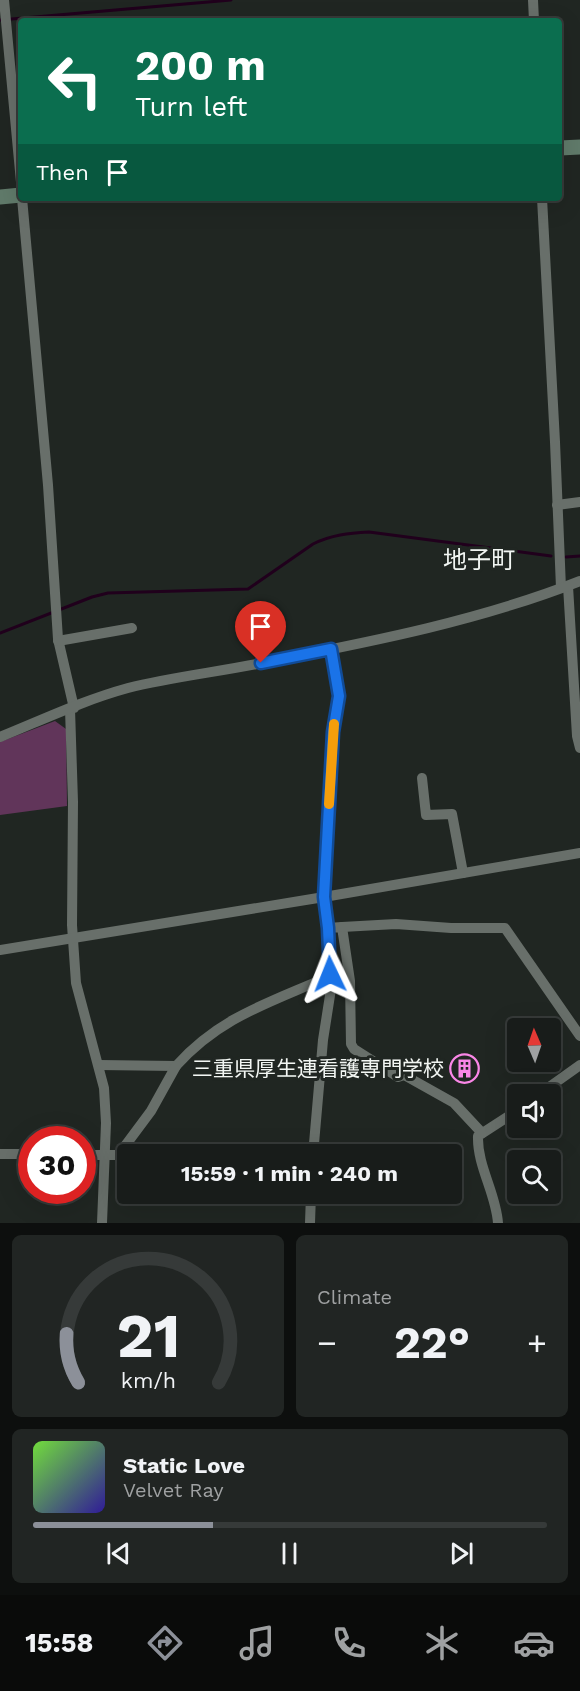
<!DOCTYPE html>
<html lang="en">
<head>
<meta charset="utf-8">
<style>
	body { margin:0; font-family:"Work Sans","Noto Sans JP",sans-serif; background:#212523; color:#f1f3f6; height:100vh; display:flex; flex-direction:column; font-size:22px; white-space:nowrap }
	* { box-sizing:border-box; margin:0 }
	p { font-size:20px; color:#9fa1a2 }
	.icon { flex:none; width:33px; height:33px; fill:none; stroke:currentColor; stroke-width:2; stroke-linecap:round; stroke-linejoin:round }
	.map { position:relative; height:1223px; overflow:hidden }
	.drawer { display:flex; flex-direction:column; gap:12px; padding:12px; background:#0d0f0e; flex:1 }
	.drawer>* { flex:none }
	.hud { position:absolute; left:18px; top:18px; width:544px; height:183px; border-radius:6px; box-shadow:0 6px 24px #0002,0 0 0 2px #363a39; background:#0b6e4f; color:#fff; overflow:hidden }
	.needle { width:39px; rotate:358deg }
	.fabs { position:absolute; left:507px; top:1018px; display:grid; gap:12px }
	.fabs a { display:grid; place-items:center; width:54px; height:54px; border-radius:6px; background:#181c1a; box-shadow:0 6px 24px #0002,0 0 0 2px #363a39; font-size:30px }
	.speed { position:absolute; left:18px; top:1126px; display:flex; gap:12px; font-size:30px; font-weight:700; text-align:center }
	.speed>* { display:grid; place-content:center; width:78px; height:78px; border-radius:50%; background:#181c1a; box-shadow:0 6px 24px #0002,0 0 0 2px #363a39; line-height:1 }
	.speed .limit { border:9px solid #d22; background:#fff; color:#111 }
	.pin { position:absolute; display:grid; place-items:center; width:51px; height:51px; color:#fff; margin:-62px -26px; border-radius:50% 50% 50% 0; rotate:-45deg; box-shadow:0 0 6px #0007 }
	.pin .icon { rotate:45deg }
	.me { position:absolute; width:66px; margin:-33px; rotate:358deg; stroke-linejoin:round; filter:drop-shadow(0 0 4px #0008) }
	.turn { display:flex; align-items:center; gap:21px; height:126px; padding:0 18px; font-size:27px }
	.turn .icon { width:78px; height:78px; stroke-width:2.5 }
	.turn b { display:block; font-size:42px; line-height:51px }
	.then { display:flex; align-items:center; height:57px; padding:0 18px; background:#0003; gap:12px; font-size:22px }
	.big { font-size:45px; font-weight:700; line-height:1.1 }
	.drawer .card { flex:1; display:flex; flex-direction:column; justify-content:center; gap:9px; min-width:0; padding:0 21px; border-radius:9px; background:#212523 }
	.drawer .dial { align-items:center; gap:0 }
	.dial svg { height:156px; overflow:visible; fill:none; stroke:#363a39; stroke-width:7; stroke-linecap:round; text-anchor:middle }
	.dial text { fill:#f1f3f6; stroke:none }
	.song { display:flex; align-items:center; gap:18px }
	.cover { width:72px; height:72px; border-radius:9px; background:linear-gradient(135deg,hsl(100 70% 55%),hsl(250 70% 35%)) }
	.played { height:6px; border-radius:3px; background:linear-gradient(90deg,#8c9099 35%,#363a39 35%) }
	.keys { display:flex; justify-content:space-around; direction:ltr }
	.heat { display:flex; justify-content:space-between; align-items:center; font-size:33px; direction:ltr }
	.drawer .tiles { flex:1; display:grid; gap:12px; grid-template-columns:1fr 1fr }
	.card:last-child { grid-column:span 2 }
	.trip { position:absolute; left:117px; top:1144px; width:345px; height:60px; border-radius:6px; background:#181c1a; box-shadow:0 6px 24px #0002,0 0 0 2px #363a39; font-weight:700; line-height:60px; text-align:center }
	.tabs { display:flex; height:96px; justify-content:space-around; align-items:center; background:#0a0b0a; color:#9fa1a2 }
	.tabs .icon { width:42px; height:42px }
	.tabs .current { color:#8c9099 }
	.tabs b { font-size:27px; color:#f1f3f6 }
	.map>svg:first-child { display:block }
	.green { fill:#61355a }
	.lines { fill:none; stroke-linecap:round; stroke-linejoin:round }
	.stream { stroke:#20001c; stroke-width:3 }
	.street { stroke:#686f6a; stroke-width:10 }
	.secondary { stroke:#607a6a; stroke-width:15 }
	.route-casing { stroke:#114b97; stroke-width:15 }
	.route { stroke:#1a73e8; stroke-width:10 }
	.slow { stroke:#f59e0b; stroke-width:10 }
	.labels { text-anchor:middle; stroke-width:6; stroke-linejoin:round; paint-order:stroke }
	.poi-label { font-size:21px; fill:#f2f6f3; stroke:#202622; text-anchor:end }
	.quarter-label { font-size:24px; fill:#f2f6f3; stroke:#202622 }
</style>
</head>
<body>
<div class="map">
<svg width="580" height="1223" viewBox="0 0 580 1223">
	<rect width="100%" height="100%" fill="#202622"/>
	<!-- green -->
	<polygon class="green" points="55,721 66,729 67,806 0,815 0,742"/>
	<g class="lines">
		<!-- stream -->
		<g class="stream">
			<polyline points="0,20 231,0"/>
			<polyline points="566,557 580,556"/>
			<path d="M0,633L92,597L108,593L248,589L313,544C331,535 349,533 369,532L551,556"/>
		</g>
		<!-- street -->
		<g class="street">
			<polyline points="4,0 21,182"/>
			<polyline points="533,0 534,21"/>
			<polyline points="22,198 48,485 58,639 74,708"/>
			<polyline points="542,198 555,442 561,588"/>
			<polyline points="557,505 580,502"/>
			<polyline points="568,586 577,736 580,748"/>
			<polyline points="58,641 132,628"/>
			<polyline points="331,649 339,696 333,732 324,897 328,928 342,927 350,981 351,1044 354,1049 398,1077 404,1075 454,1103 482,1133"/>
			<polyline points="70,709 73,802 72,925 76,983 104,1088 106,1123 102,1223"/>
			<path d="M0,737C42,720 84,700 128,688C172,677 218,672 262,663C369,642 479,621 580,581"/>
			<polyline points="422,778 426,815 452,814 463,873"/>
			<polyline points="342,927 396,924 451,928 505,928 580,1036"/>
			<polyline points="0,950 324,897 580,853"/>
			<path d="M99,1065L176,1066C219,1018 266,1004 323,979L330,974"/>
			<polyline points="538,1095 580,1065"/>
			<polyline points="0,1154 32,1154"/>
			<polyline points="119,1154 151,1111 176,1066"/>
			<polyline points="82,1155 134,1155"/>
			<polyline points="313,1155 323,1040 331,989 328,928"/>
			<polyline points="310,1223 311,1194"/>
			<path d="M498,1223C496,1193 477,1166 478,1136L518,1110"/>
		</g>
		<!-- secondary -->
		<g class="secondary">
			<polyline points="560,148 580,147"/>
			<polyline points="0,197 21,195"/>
		</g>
	</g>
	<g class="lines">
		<defs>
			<polyline id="route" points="261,663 331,649 339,696 333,732 324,897 328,928 330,974"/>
		</defs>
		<!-- route casing -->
		<use href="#route" class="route-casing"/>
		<!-- route -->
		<use href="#route" class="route"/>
		<!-- slow -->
		<polyline class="slow" points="329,804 334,724"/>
	</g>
	<!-- icons -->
	<defs>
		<symbol id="building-ring" viewBox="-11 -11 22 22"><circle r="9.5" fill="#202622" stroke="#fa87e7" stroke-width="1.5"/><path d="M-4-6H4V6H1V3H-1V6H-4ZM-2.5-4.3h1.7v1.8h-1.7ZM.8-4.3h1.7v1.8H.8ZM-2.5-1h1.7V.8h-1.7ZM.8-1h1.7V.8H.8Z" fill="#fa87e7"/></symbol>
	</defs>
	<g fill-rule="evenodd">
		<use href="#building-ring" x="448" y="1052" width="33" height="33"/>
	</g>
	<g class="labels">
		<!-- poi labels -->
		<g class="poi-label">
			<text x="444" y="1076">三重県厚生連看護専門学校</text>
		</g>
		<!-- quarter labels -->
		<g class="quarter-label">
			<text x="479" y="568">地子町</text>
		</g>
	</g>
</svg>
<div class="fabs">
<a><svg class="needle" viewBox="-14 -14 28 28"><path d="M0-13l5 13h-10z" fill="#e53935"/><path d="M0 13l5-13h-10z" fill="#9fa1a2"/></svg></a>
<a><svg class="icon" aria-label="sound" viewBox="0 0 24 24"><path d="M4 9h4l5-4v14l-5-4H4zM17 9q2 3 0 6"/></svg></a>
<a><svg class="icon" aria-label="search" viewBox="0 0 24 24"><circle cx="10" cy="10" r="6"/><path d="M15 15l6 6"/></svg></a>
</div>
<div class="speed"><div class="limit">30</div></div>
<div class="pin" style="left:261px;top:663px;background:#d93025"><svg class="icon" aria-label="arrive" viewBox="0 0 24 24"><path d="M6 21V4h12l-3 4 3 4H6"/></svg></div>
<svg class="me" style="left:330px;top:974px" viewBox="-20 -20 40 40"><path d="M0-17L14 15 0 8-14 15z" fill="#1a73e8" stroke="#fff" stroke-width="4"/></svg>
<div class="trip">15:59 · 1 min · 240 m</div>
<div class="hud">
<div class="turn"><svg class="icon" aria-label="left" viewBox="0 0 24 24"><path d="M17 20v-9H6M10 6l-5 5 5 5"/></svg><div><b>200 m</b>Turn left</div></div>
<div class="then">Then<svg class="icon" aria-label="arrive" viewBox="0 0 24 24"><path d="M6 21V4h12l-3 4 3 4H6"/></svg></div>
</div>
</div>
<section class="drawer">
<div class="tiles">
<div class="card dial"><svg viewBox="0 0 100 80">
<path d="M14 69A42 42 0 1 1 86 69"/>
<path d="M14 69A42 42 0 0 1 8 44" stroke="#8c9099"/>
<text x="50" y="56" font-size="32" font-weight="700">21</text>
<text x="50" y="72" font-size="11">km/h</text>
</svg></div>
<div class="card"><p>Climate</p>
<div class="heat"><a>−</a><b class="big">22°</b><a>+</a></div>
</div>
<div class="card">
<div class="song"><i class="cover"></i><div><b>Static Love</b><p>Velvet Ray</p></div></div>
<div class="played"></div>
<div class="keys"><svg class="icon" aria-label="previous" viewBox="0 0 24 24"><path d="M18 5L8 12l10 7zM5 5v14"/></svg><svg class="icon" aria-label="pause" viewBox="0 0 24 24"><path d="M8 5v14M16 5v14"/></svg><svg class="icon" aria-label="next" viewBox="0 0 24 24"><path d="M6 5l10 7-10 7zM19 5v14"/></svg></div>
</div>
</div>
</section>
<nav class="tabs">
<b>15:58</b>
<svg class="icon current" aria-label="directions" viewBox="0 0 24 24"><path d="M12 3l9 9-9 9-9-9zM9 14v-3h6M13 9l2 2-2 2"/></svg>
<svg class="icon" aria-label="music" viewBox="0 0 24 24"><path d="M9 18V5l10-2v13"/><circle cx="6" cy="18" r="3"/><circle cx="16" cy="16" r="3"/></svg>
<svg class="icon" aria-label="phone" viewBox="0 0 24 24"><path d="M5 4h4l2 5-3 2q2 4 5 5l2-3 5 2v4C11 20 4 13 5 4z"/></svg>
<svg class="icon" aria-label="climate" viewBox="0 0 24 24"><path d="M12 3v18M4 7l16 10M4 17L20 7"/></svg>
<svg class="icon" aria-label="car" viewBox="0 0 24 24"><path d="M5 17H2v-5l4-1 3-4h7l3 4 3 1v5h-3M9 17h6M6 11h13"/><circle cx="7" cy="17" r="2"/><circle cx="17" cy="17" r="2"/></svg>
</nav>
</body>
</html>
